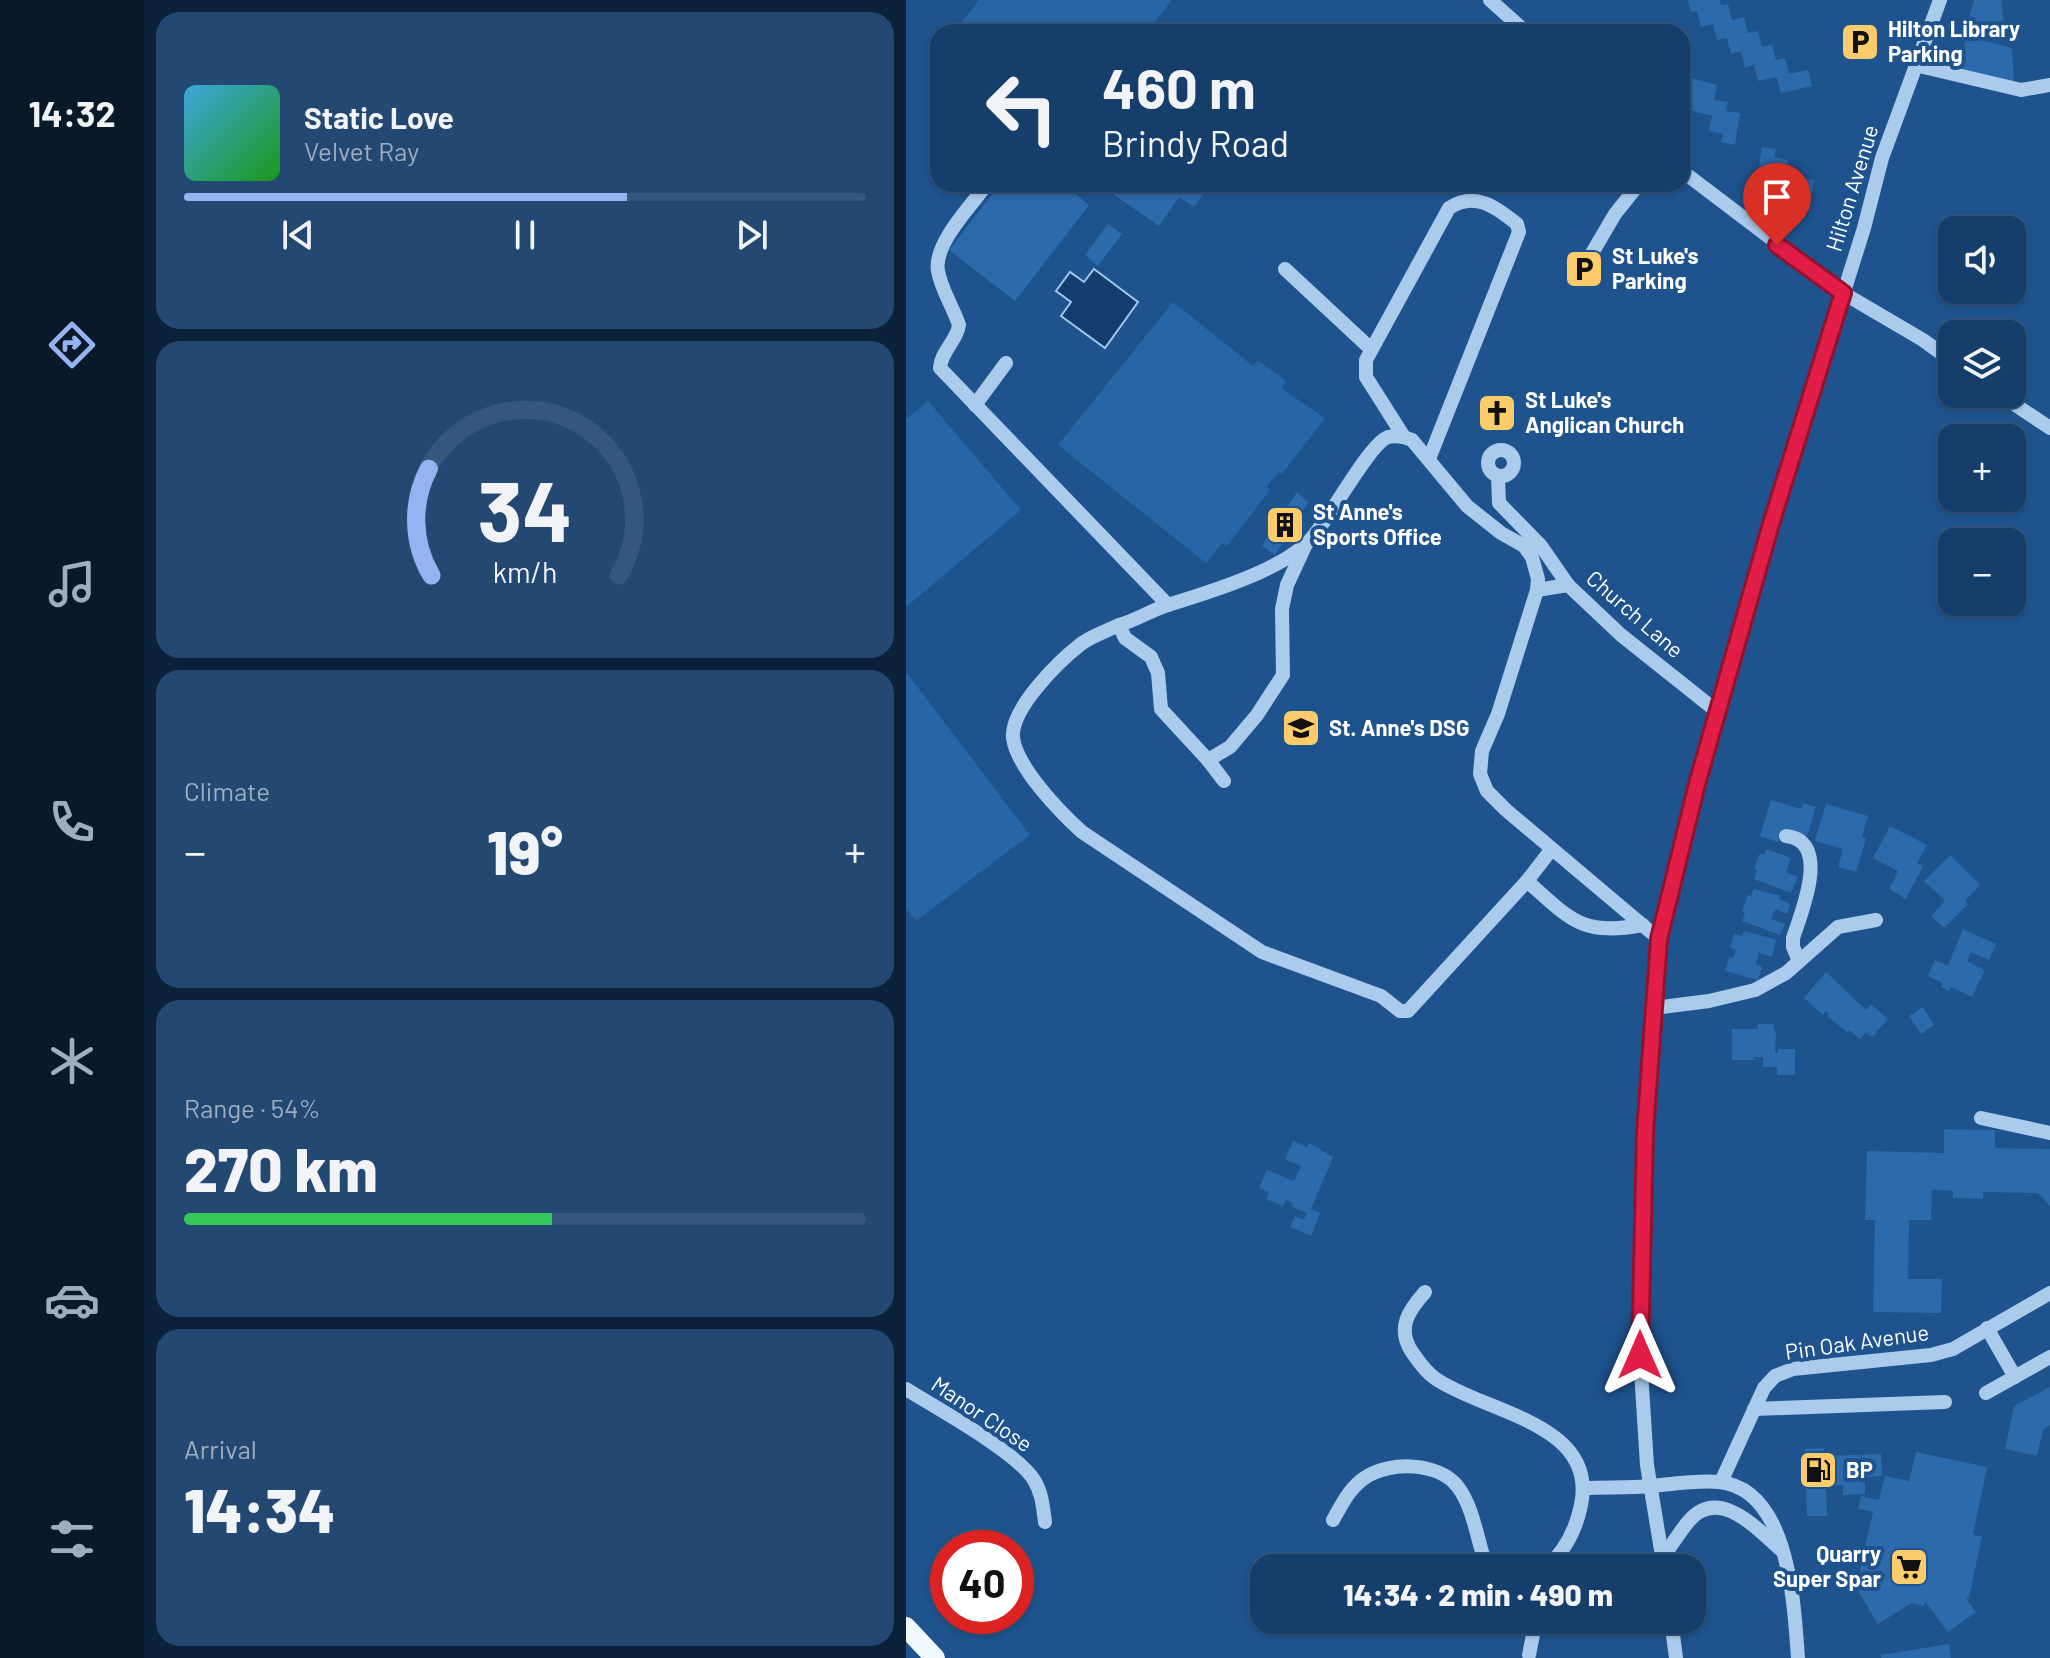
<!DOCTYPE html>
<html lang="en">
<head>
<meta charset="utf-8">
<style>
	body { margin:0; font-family:Barlow,sans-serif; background:#234972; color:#f1f3f6; height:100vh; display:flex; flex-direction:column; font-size:30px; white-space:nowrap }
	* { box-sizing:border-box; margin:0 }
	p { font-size:26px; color:#9eaec1 }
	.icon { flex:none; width:44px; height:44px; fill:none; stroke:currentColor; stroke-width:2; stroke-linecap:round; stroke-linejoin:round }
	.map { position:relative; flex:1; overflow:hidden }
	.side { display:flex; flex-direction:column; gap:12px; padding:12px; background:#0c223a; width:762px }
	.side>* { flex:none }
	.guide { position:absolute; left:24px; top:24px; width:760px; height:168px; border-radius:24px; box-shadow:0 2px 6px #0004,0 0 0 2px #35577e; background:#163e6a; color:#f1f3f6; overflow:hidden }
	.fabs { position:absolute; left:1032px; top:216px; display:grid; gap:16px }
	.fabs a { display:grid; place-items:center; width:88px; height:88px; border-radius:16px; background:#163e6a; box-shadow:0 2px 6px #0004,0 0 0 2px #35577e; font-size:40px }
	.speed { position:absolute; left:24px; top:1530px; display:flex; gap:16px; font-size:40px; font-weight:700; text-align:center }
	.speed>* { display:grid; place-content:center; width:104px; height:104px; border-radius:50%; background:#163e6a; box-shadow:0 2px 6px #0004,0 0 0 2px #35577e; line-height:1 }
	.speed .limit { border:12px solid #d22; background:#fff; color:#111 }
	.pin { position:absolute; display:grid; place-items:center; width:68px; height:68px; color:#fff; margin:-82px -34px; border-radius:50% 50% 50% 0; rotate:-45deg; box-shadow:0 0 8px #0007 }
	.pin .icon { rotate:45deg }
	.me { position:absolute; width:88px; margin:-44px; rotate:0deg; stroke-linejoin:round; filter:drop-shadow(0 0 6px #0008) }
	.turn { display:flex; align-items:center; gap:28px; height:168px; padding:0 40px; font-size:36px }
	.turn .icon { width:104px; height:104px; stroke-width:2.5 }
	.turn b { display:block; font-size:56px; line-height:68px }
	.big { font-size:60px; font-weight:800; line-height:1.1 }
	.side .card { flex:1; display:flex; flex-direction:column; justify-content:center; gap:12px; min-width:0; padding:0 28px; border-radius:24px; background:#234972 }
	.side .dial { align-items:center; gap:0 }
	.dial svg { height:208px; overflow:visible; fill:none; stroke:#35577e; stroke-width:7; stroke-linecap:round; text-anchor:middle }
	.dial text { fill:#f1f3f6; stroke:none }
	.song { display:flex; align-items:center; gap:24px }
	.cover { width:96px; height:96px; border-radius:12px; background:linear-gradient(135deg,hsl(200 70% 55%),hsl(120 70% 35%)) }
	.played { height:8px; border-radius:4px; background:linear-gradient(90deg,#95b2f1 65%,#35577e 65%) }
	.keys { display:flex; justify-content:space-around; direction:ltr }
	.heat { display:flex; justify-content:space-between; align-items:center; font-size:44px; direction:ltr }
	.charge { height:12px; border-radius:6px; background:linear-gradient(90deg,#34c759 54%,#35577e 0) }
	.trip { position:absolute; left:344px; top:1554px; width:456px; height:80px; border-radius:24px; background:#163e6a; box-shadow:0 2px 6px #0004,0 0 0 2px #35577e; font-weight:800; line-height:80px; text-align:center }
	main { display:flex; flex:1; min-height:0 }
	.tab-bar { display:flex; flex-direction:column; width:144px; justify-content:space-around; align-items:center; background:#09192a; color:#9eaec1 }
	.tab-bar .icon { width:56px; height:56px }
	.tab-bar .selected { color:#95b2f1 }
	.tab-bar b { font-size:36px; color:#f1f3f6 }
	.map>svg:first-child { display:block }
	.green { fill:#2765a6 }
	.water { fill:#143d6c; stroke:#9fc7ee; stroke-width:2 }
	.building { fill:#2d6aab }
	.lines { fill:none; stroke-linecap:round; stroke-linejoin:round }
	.minor { stroke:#abcbed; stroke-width:14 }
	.major { stroke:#f1f7ff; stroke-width:20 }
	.route-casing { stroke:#92132f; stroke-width:20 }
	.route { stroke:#e11d48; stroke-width:14 }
	.labels { text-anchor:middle; stroke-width:8; stroke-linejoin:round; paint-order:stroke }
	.poi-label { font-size:22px; font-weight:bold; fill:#fff; stroke:#1e538e; text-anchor:start }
	.street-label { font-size:22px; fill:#fff; stroke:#1e538e }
</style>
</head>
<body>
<main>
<nav class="tab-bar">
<b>14:32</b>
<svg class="icon selected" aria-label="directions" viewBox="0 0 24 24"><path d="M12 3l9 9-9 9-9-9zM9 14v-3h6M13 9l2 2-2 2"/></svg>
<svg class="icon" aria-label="music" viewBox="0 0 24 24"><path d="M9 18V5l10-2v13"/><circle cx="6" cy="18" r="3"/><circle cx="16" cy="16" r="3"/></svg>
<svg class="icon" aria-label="phone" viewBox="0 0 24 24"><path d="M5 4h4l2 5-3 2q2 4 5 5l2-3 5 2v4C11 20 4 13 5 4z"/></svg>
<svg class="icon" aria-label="climate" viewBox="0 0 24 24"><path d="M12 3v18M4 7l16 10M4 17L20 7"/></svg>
<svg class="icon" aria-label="car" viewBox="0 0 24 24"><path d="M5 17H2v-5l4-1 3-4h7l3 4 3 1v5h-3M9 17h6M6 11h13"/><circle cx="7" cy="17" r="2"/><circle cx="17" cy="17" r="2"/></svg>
<svg class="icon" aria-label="filters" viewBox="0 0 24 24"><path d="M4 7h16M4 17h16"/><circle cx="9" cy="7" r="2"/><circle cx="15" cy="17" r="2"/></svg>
</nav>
<section class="side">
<div class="card">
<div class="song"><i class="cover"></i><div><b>Static Love</b><p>Velvet Ray</p></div></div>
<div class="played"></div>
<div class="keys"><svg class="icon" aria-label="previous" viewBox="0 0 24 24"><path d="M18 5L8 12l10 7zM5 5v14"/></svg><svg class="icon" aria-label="pause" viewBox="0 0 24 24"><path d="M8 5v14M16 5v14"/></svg><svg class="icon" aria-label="next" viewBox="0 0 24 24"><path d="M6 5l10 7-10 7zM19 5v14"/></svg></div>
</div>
<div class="card dial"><svg viewBox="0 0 100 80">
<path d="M14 69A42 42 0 1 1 86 69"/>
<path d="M14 69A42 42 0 0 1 13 28" stroke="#95b2f1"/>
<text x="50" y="56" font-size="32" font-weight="700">34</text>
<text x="50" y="72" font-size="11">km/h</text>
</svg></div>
<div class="card"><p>Climate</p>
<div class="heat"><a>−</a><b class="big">19°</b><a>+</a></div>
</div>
<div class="card"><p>Range · 54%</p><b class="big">270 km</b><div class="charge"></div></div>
<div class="card"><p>Arrival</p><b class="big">14:34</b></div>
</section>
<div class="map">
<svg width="1144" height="1658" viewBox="0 0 1144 1658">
	<rect width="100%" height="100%" fill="#1e538e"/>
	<!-- green -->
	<g class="green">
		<polygon points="73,0 266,0 241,32 48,32"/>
		<polygon points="267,302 347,366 352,360 380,381 375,388 419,418 376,474 373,472 361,486 364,490 321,546 316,543 300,563 152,445"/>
		<polygon points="22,401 115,510 0,607 0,419"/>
		<polygon points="0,672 124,835 10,921 0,909"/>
	</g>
	<!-- water -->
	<polygon class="water" points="188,269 232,302 199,348 155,316 165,302 150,291 164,272 178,282"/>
	<!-- building -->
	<g class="building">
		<polygon points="782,0 814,0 815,5 822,4 826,20 838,17 842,33 852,31 856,47 866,45 870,60 879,58 883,74 902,70 906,86 875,93 871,77 852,81 848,65 839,68 835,51 825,54 821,38 811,40 807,24 795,27 791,11 785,12"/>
		<polygon points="1068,0 1095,0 1099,35 1061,25"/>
		<polygon points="1061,36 1106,48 1108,85 1052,69"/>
		<polygon points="776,67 786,68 784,78 811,85 808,100 822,102 820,111 834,113 829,145 815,142 817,134 803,131 806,116 779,109 780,99 776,99"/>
		<polygon points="856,147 870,149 868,157 882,160 881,170 895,173 894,178 908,180 903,211 889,209 890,204 876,202 878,191 863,188 865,180 851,178"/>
		<polygon points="94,184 157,184 183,205 109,301 43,250"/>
		<polygon points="204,184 305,184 288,207 273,197 253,226 200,189"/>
		<polygon points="202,224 216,234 192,266 179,255"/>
		<polygon points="391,492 402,503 369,555 356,546"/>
		<polygon points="865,800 895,809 897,803 910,807 901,836 877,829 872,842 854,836"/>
		<polygon points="920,804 962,816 956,837 960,839 950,872 932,867 937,849 909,841"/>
		<polygon points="984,826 1021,845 1011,863 1017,866 1000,899 983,889 992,871 967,858"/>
		<polygon points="860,849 885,858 880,872 892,877 885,893 848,879 851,870 848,869 854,853 858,855"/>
		<polygon points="1044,855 1074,885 1059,901 1062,904 1038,928 1025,916 1039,901 1018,881"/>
		<polygon points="848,889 874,896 873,899 884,904 881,914 869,909 865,919 879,924 874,935 836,921 839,913 836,911 842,895 845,896"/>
		<polygon points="1057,929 1090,944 1083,960 1065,952 1061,961 1079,970 1066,997 1045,987 1043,991 1035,987 1037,983 1022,976 1029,960 1042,966"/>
		<polygon points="838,931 870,940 866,957 853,953 850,965 856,967 852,980 819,971 823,957 827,958 830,950 824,948 828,934 836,936"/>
		<polygon points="920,972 960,1010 965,1004 982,1019 966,1037 960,1032 954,1039 943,1030 941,1032 921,1016 923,1014 920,1011 917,1015 898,998"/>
		<polygon points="1017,1007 1028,1025 1015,1034 1003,1016"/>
		<polygon points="852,1024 868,1024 868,1031 870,1031 869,1053 872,1053 872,1049 889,1049 889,1075 871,1075 871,1067 857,1067 857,1057 847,1057 848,1060 826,1060 826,1029 852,1029"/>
		<polygon points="1038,1129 1089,1130 1089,1148 1144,1149 1144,1206 1132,1193 1077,1192 1077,1199 1047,1198 1047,1191 1026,1190 1025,1220 1003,1220 1002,1279 1036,1279 1035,1313 967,1312 969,1220 959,1220 961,1151 1038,1153"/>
		<polygon points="387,1141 401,1147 403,1143 427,1157 405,1209 414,1213 405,1236 384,1227 389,1216 398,1220 401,1213 385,1206 387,1203 380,1200 377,1206 360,1199 363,1192 353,1188 361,1170 388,1181 395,1166 379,1159"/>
		<polygon points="1144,1387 1144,1425 1137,1430 1131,1456 1099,1449 1108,1406"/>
		<polygon points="918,1448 918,1456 975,1454 976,1476 959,1477 959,1494 937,1495 937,1485 920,1486 921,1516 901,1516 899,1449"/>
		<polygon points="1010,1452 1081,1467 1067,1535 1076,1536 1063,1598 1059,1597 1070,1612 1042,1632 1019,1601 1018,1606 1006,1603 972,1624 952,1591 973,1578 953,1574 967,1512 952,1509 955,1496 973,1500 979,1476 1003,1481"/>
		<polygon points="1043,1644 1045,1658 975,1658 975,1655"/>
	</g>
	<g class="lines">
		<!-- minor -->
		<g class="minor">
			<polyline points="584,0 620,32"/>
			<polyline points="1009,65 1115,90 1144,85"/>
			<polyline points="776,171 937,293 1017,340 1046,361"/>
			<path d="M81,184C66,205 27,244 32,271C35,289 47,307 53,325C51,341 35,351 34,368L262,605"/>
			<polyline points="682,260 709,214 733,184"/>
			<polyline points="379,269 465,349"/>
			<polyline points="1093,394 1144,428"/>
			<polyline points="69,405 100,363"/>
			<path d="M498,437L460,377V360L543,208C569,191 590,207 611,224L613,232L523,459"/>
			<circle cx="595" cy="463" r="13"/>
			<polyline points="592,476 593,503 635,546 662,585 715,635 813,713"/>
			<polyline points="631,590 592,714 576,751 574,774 581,791 600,810 753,939"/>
			<path d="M213,625C201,631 185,636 175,644C153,661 104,709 107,738C111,768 155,813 176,832L356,952L475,996L494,1011H502L621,881L645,850"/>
			<polyline points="302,760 324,747 351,715 377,675 376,609 381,585 400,544"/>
			<path d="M318,781L302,760L255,709L252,673L245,657L219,638L213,625C231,620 247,609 265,604C304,592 376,570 404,540C423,520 463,444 482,437C490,435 499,437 506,440L561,506L595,533L618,546L626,557L632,579L631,590L662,585"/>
			<path d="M880,836C926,841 895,913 887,938V947L893,961"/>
			<path d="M621,881C665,920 675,936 737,925"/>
			<polyline points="748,1008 803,1001 849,990 880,973 932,927 970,920"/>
			<polyline points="1075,1118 1144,1133"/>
			<path d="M519,1292C503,1310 490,1328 506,1352C512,1361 521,1373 530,1379C580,1413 692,1423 675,1505C670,1530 659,1551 640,1568"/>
			<polyline points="1081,1328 1109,1377"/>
			<path d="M0,1389C30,1408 111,1452 128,1480C136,1493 137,1507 139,1522"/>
			<polyline points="1080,1393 1144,1357"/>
			<polyline points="848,1409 1039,1402"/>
			<polyline points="815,1482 858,1388 869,1376 887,1369 1025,1355 1047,1349 1144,1293"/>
			<path d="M679,1488C701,1487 724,1488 746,1486C768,1484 791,1480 813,1482C884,1489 888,1606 892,1658"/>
			<path d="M427,1520C436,1504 444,1487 460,1477C484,1461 533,1462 552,1487C567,1507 571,1538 579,1562L584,1568"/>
			<path d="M757,1557C765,1546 773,1533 782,1522C813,1485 851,1529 875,1550"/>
			<polyline points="758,1568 741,1465 734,1355 739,1133 753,939 791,784 865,524 958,228 976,158 1034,0"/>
			<polyline points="765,1620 770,1658"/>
			<polyline points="623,1655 630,1620"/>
		</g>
		<!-- major -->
		<polyline class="major" points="0,1627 29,1658"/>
	</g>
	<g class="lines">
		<defs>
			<polyline id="route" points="734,1355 739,1133 753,939 791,784 865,524 937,293 871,245"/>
		</defs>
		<!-- route casing -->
		<use href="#route" class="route-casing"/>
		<!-- route -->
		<use href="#route" class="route"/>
	</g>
	<!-- icons -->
	<defs>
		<symbol id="parking-square" viewBox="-11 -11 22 22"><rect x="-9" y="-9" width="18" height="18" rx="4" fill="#fccc6a" stroke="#1e538e"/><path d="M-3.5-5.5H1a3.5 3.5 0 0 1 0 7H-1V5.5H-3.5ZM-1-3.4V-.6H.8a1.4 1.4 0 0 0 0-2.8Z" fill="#111"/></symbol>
		<symbol id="church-square" viewBox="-11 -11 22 22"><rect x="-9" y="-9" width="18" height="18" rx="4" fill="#fccc6a" stroke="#1e538e"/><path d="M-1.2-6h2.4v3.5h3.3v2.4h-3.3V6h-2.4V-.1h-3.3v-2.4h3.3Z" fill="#111"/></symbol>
		<symbol id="building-square" viewBox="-11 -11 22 22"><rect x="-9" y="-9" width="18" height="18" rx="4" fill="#fccc6a" stroke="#1e538e"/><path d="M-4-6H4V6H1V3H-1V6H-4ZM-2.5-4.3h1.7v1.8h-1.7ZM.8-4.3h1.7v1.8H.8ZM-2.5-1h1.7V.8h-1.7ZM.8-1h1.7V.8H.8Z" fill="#111"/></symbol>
		<symbol id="school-square" viewBox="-11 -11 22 22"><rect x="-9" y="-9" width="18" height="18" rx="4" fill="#fccc6a" stroke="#1e538e"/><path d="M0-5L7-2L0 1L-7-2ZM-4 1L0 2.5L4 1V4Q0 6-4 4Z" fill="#111"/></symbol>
		<symbol id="fuel-square" viewBox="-11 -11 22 22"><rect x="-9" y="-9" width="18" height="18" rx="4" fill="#fccc6a" stroke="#1e538e"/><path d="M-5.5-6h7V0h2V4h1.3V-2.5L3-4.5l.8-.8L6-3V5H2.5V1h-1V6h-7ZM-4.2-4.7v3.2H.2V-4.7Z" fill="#111"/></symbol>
		<symbol id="supermarket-square" viewBox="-11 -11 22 22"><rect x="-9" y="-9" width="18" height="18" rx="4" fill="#fccc6a" stroke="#1e538e"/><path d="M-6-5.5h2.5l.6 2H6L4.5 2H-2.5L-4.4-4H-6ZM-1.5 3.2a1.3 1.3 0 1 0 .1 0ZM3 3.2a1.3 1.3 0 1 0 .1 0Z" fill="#111"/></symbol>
	</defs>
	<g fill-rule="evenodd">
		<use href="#parking-square" x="932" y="20" width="44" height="44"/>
		<use href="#parking-square" x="656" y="247" width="44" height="44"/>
		<use href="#church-square" x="569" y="391" width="44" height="44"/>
		<use href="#building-square" x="357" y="503" width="44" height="44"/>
		<use href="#school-square" x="373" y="706" width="44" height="44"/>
		<use href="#fuel-square" x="890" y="1448" width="44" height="44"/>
		<use href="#supermarket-square" x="981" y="1545" width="44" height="44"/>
	</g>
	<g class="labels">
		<!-- poi labels -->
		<g class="poi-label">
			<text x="982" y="37">Hilton Library<tspan x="982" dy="25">Parking</tspan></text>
			<text x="706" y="264">St Luke's<tspan x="706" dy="25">Parking</tspan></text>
			<text x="619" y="408">St Luke's<tspan x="619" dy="25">Anglican Church</tspan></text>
			<text x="407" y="520">St Anne's<tspan x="407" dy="25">Sports Office</tspan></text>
			<text x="423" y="736">St. Anne's DSG</text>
			<text x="940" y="1478">BP</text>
			<text x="975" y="1562" text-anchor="end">Quarry<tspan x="975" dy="25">Super Spar</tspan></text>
		</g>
		<!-- street labels -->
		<g class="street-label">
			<text transform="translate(946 188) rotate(-73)" y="8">Hilton Avenue</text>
			<text transform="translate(729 614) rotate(41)" y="8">Church Lane</text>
			<text transform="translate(951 1342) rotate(-8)" y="8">Pin Oak Avenue</text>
			<text transform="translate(76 1414) rotate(34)" y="8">Manor Close</text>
		</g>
	</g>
</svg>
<div class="fabs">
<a><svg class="icon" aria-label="sound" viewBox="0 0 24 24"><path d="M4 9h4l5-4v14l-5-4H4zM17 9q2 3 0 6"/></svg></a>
<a><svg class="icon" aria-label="layers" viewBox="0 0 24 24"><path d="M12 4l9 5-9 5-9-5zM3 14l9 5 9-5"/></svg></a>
<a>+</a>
<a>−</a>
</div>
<div class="speed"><div class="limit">40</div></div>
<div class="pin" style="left:871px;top:245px;background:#d93025"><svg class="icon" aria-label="arrive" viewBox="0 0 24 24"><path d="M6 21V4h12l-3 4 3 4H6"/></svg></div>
<svg class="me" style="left:734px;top:1355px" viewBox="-20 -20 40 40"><path d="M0-17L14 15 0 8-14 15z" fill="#e11d48" stroke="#fff" stroke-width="4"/></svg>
<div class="trip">14:34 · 2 min · 490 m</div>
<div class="guide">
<div class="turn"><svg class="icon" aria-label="left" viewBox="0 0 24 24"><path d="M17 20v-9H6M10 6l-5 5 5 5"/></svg><div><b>460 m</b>Brindy Road</div></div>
</div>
</div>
</main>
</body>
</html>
